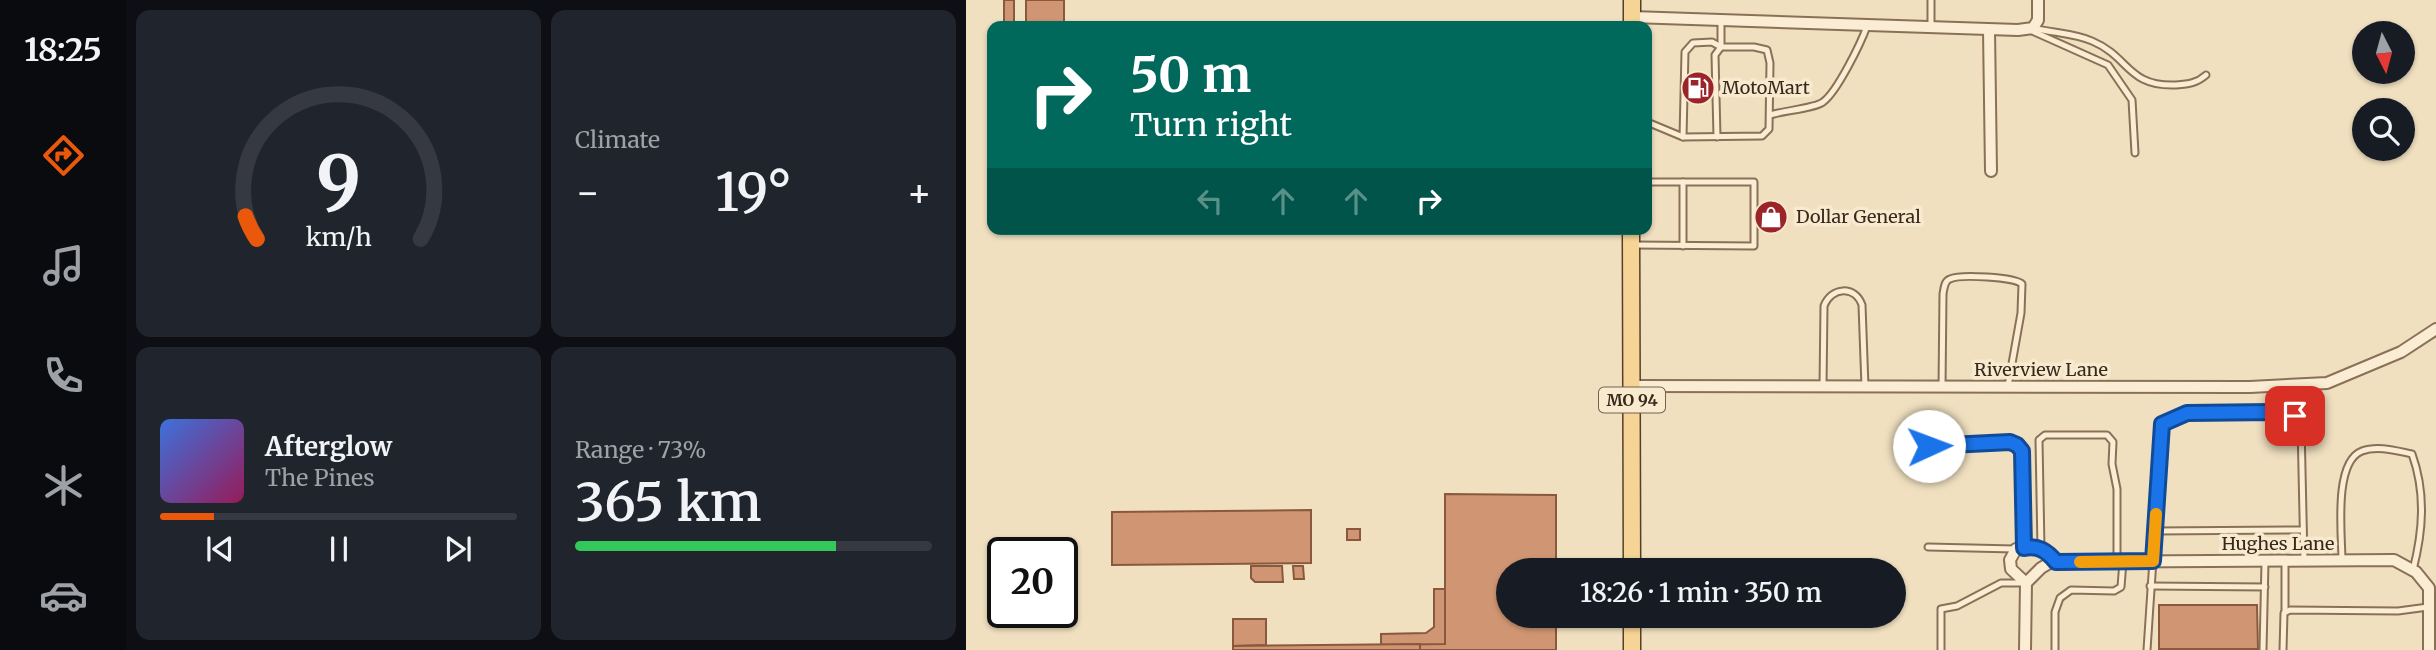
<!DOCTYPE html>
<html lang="en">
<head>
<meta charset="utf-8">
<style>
	body { margin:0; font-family:Merriweather,serif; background:#20242c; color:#f1f3f6; height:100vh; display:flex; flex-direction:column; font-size:26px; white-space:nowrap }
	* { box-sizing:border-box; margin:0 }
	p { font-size:23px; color:#9ea1a6 }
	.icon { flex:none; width:38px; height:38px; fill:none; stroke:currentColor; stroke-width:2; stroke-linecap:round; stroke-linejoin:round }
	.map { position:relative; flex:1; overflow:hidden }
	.panel { display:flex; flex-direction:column; gap:10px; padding:10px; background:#0d0f14; width:840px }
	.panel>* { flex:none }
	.top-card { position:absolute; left:21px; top:21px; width:665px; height:214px; border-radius:14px; box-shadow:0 2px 5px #0004; background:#00695c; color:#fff; overflow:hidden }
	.needle { width:46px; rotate:174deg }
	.controls { position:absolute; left:1386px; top:21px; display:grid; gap:14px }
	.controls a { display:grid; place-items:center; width:63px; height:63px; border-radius:50%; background:#171b24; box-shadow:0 2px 5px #0004; font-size:35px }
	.speed { position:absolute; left:21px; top:537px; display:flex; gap:14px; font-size:35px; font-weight:700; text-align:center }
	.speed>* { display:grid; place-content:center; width:91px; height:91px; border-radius:50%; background:#171b24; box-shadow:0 2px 5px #0004; line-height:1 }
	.speed .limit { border:4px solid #111; border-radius:10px; background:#fff; color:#111 }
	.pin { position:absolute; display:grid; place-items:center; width:60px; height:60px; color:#fff; margin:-30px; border-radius:14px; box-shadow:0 4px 10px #0006 }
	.me { position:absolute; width:77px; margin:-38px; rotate:88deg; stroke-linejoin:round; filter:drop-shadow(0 0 5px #0008) }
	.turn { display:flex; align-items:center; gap:24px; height:147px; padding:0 28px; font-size:32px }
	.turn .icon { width:91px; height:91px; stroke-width:2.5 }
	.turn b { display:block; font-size:49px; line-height:60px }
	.lanes { display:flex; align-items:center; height:66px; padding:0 28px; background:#0003; justify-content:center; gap:35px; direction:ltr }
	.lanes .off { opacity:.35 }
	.big { font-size:52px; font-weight:600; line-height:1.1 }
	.panel .widget { flex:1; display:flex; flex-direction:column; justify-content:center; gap:10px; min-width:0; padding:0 24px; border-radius:14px; background:#20242c }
	.panel .dial { align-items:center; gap:0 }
	.dial svg { height:182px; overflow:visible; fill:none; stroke:#363941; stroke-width:7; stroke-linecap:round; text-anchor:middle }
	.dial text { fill:#f1f3f6; stroke:none }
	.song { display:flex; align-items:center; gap:21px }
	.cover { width:84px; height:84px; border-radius:10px; background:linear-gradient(135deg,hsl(220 70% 55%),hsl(330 70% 35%)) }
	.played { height:7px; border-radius:4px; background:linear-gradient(90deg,#ea580c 15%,#363941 15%) }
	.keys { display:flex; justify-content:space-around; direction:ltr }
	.heat { display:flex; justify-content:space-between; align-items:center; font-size:38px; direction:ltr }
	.charge { height:10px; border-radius:5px; background:linear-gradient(90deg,#34c759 73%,#363941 0) }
	.panel .tiles { flex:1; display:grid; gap:10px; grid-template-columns:repeat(2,1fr) }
	.trip { position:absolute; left:530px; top:558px; width:410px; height:70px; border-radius:35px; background:#171b24; box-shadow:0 2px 5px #0004; font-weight:600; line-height:70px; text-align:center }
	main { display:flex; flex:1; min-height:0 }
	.dock { display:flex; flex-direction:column; width:126px; justify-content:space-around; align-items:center; background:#090b0e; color:#9ea1a6 }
	.dock .icon { width:49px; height:49px }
	.dock .on { color:#ea580c }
	.dock b { font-size:32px; color:#f1f3f6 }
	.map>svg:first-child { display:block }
	.building { fill:#d09673; stroke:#8a583c; stroke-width:2 }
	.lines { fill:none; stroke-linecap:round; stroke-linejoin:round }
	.service-casing { stroke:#8a7057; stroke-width:9 }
	.minor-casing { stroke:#8a7057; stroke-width:14 }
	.primary-casing { stroke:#573e2c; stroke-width:19 }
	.service { stroke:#faedd3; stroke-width:5 }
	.minor { stroke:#faedd3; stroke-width:10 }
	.primary { stroke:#f5d495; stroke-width:16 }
	.route-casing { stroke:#114b97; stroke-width:18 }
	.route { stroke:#1a73e8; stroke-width:12 }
	.slow { stroke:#f59e0b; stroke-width:12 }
	.labels { text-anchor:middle; stroke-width:7; stroke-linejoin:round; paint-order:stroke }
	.shield { fill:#f7eacf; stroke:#716352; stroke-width:2 }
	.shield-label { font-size:16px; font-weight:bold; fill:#38291c }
	.poi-label { font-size:18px; fill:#38291c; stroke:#f7eacf; text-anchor:start }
	.street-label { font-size:18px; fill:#38291c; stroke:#f7eacf }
</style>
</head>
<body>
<main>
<nav class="dock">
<b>18:25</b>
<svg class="icon on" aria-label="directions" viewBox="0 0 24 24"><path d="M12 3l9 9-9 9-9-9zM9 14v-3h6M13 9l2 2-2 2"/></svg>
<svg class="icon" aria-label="music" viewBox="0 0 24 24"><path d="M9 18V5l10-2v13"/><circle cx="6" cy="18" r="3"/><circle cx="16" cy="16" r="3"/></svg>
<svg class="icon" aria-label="phone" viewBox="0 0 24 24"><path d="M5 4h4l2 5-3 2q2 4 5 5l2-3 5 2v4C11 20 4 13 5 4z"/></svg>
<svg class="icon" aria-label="climate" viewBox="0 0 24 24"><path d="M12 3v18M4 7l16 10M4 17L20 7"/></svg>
<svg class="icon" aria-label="car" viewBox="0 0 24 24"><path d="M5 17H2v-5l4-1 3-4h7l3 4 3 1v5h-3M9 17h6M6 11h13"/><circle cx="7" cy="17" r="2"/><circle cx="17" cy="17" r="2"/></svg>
</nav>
<section class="panel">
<div class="tiles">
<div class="widget dial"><svg viewBox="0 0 100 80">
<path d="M14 69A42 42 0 1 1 86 69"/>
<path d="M14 69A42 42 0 0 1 9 59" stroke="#ea580c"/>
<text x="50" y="56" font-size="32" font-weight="700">9</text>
<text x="50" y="72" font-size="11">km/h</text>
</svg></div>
<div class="widget"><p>Climate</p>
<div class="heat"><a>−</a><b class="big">19°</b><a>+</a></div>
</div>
<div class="widget">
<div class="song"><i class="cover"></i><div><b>Afterglow</b><p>The Pines</p></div></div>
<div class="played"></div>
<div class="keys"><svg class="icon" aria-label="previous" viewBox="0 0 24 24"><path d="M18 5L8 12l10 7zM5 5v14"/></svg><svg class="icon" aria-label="pause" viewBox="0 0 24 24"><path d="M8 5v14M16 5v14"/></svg><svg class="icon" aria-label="next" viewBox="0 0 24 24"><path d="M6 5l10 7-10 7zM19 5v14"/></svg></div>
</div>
<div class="widget"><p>Range · 73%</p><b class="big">365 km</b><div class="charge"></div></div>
</div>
</section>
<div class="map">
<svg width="1470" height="650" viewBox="0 0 1470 650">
	<rect width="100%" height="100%" fill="#f0e0c0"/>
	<!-- building -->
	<g class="building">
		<rect x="38" y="0" width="10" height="26"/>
		<rect x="60" y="0" width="38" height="26"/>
		<polygon points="479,494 590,495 590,570 542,570 542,616 590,616 590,650 454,650 454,644 479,644"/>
		<polygon points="345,510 345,563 146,565 146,512"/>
		<rect x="381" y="529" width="13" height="11"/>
		<polygon points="285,566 316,566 317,582 289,582 285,578"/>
		<polygon points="327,566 337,566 338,579 328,579"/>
		<polygon points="468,589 479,589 479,644 415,645 415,634 460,633 468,627"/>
		<polygon points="1193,605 1291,605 1292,649 1193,649"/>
		<polygon points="267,619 300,619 300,645 267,646"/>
		<polygon points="454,644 454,650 267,650 267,646"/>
	</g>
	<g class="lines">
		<defs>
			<g id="service">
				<polyline points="965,0 965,28"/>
				<path d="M1067,28C1087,33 1108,33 1126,41C1164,57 1161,87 1210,85C1223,84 1231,83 1240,75"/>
				<polyline points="1064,30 1142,65 1166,100 1169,153"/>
				<path d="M804,115C816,111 850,108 857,102C871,92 895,43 901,26"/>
				<polyline points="681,122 717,137 796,136 803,129 804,63 801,50 788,47 755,47 755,21"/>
				<polyline points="717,137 719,52 727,43 746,42 755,47 749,55 751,137"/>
				<polyline points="668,245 788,246 788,182 681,182"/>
				<polyline points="717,246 717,182"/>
				<path d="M857,387L858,306C865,287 889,285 896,305L899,387"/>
				<path d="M976,387L977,294C978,289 978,281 984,279C994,274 1049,277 1056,284L1055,313L1042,386"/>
				<polyline points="963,446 1044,442 1051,445 1056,451 1058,547"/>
				<polyline points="1189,531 1337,530"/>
				<polyline points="962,547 1049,549"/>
				<polyline points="1075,549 1073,440 1079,435 1141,435 1147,442 1146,464 1151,489 1151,561"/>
				<path d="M1376,561C1376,536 1367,462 1396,451C1412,445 1431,451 1446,454C1460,493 1457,531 1447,570"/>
				<polyline points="1184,586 1299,587"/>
				<polyline points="1319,612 1319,562"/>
				<polyline points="975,650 975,609 991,606 1035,583 1057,583"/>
				<polyline points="1089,650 1089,612 1094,598 1105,590 1148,591 1155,587 1157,561"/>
				<polyline points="1181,650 1196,424 1221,413 1307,412 1329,416 1335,425 1338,560"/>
				<polyline points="1297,650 1299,562"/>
				<polyline points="1317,650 1318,613 1324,610 1432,611 1462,607"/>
			</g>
			<g id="minor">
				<polyline points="666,17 1052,30 1067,28 1072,20 1072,0"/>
				<polyline points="1023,30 1025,171"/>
				<polyline points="667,386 1284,387 1361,383 1435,352 1470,329"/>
				<path d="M1060,583L1045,569L1044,560L1050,549C1068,546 1078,547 1090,562"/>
				<polyline points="1059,650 1060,583 1075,568 1085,562 1428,560 1450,572 1463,588 1463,650"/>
			</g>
			<g id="primary">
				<polyline points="666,26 666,0"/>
				<polyline points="665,229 666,570"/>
				<polyline points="666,650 666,616"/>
			</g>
		</defs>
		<!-- service casing -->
		<use href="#service" class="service-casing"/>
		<!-- minor casing -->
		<use href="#minor" class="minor-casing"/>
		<!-- primary casing -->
		<use href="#primary" class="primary-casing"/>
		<!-- service -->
		<use href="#service" class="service"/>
		<!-- minor -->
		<use href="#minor" class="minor"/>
		<!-- primary -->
		<use href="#primary" class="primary"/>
	</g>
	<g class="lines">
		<defs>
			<path id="route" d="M963,446L1044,442L1051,445L1056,451L1058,548C1072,545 1081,551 1090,562L1187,561L1196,424L1221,413L1307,412L1329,416"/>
		</defs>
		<!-- route casing -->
		<use href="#route" class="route-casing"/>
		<!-- route -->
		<use href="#route" class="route"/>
		<!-- slow -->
		<polyline class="slow" points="1114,562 1187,561 1190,514"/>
	</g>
	<!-- icons -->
	<defs>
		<symbol id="fuel-disc" viewBox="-11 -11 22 22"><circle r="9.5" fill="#9b2429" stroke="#f7eacf"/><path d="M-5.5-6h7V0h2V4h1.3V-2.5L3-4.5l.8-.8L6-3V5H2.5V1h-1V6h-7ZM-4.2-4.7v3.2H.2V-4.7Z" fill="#fff"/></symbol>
		<symbol id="shop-disc" viewBox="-11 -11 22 22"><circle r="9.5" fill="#9b2429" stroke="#f7eacf"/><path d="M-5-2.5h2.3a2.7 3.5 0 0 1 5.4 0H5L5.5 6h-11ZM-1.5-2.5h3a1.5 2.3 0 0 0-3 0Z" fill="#fff"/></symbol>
	</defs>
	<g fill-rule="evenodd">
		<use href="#fuel-disc" x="713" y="69" width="38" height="38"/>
		<use href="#shop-disc" x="786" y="198" width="38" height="38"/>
	</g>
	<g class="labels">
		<!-- shield labels -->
		<rect class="shield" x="633" y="387.5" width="66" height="25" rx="5"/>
		<g class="shield-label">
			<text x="666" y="406">MO 94</text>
		</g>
		<!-- poi labels -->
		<g class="poi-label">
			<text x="756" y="94">MotoMart</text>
			<text x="830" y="223">Dollar General</text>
		</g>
		<!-- street labels -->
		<g class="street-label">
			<text x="1075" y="376">Riverview Lane</text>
			<text x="1312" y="550">Hughes Lane</text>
		</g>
	</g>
</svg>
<div class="controls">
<a><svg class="needle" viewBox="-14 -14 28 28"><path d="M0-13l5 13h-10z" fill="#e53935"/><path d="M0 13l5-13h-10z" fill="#9ea1a6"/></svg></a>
<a><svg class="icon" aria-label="search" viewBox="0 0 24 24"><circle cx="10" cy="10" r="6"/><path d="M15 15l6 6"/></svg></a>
</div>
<div class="speed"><div class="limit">20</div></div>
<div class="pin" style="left:1329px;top:416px;background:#d93025"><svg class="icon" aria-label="arrive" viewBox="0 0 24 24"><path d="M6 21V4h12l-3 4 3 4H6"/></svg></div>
<svg class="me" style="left:963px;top:446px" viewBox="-20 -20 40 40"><circle r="19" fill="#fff"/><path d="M0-13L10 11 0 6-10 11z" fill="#1a73e8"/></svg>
<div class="trip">18:26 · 1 min · 350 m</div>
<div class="top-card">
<div class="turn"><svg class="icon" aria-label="right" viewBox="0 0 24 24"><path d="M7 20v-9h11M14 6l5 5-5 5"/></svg><div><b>50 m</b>Turn right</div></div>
<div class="lanes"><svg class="icon off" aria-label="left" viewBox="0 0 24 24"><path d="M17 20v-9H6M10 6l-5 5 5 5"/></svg><svg class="icon off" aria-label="ahead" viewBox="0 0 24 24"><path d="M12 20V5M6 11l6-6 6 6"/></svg><svg class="icon off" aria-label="ahead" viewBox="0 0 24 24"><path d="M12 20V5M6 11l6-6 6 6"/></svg><svg class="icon" aria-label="right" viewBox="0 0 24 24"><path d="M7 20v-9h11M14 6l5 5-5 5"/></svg></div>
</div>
</div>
</main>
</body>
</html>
